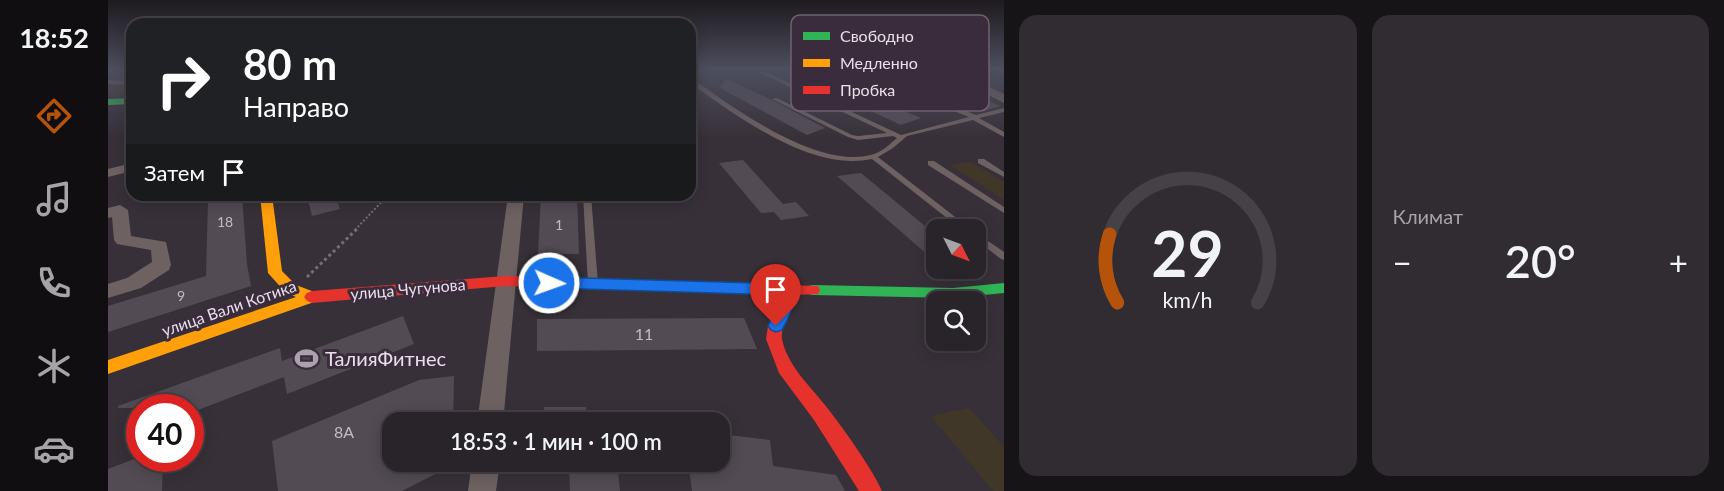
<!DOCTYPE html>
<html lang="ru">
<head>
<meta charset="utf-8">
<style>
	body { margin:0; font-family:Lato,sans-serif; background:#312c32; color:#f1f3f6; height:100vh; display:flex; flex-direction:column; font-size:22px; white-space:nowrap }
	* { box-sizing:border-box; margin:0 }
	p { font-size:20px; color:#a5a4a8 }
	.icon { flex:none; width:33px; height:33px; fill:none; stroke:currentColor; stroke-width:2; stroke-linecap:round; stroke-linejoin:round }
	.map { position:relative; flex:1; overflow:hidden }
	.drawer { display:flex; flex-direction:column; gap:15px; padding:15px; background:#171417; width:720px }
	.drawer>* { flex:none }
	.top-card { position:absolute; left:18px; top:18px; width:570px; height:183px; border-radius:18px; box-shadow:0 3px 15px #0003,0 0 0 2px #454147; background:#202124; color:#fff; overflow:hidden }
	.needle { width:39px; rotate:132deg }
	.tools { position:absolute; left:818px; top:219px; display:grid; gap:12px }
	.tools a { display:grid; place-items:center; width:60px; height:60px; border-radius:12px; background:#29242a; box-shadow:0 3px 15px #0003,0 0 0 2px #454147; font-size:30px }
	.speed { position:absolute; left:18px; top:394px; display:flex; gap:12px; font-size:30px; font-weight:700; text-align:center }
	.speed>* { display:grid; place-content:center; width:78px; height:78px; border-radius:50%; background:#29242a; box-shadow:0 3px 15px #0003,0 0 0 2px #454147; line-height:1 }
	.speed .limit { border:9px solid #d22; background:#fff; color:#111 }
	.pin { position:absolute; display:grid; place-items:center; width:51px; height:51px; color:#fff; margin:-62px -26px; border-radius:50% 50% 50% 0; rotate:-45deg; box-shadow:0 0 6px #0007 }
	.pin .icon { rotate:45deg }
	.me { position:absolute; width:66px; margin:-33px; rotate:92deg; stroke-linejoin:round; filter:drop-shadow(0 0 4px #0008) }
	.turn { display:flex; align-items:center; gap:21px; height:126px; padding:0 18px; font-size:27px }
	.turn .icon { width:78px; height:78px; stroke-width:2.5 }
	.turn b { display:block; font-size:42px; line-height:51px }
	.then { display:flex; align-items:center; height:57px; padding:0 18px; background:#0003; gap:12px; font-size:22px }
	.big { font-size:45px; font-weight:600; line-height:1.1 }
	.drawer .widget { flex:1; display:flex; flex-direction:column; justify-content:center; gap:9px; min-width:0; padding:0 21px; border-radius:18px; background:#312c32 }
	.drawer .dial { align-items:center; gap:0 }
	.dial svg { height:156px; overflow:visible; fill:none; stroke:#454147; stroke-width:7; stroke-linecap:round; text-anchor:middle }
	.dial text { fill:#f1f3f6; stroke:none }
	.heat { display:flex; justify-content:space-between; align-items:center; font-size:33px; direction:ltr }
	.drawer .tiles { flex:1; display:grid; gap:15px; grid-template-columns:repeat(2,1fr) }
	.trip { position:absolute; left:274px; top:412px; width:348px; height:60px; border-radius:18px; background:#29242a; box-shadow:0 3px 15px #0003,0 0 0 2px #454147; font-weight:600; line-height:60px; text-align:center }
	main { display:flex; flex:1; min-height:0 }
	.tab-bar { display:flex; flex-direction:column; width:108px; justify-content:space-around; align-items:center; background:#100e11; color:#a5a4a8 }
	.tab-bar .icon { width:42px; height:42px }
	.tab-bar .on { color:#b45309 }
	.tab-bar b { font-size:27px; color:#f1f3f6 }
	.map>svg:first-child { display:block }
	.industrial { fill:#463330 }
	.education { fill:#403729 }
	.building { fill:#534b54 }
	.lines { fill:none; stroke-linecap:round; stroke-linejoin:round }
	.path-far1 { stroke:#786e70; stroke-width:2; stroke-dasharray:2 2; stroke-linecap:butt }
	.path { stroke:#786e70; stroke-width:3; stroke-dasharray:3 3; stroke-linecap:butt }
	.lane { fill:#6e6161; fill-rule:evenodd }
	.street { fill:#6e6161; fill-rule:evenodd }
	.fast { fill:#30b455; fill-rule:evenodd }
	.slow { fill:#ff9f0a; fill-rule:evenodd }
	.jam { fill:#e5322d; fill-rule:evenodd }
	.route { fill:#1a73e8; stroke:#114b97; stroke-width:1.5 }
	.labels { text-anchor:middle; stroke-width:6; stroke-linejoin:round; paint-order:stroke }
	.number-label { font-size:14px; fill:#c3bac4 }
	.street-label { font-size:16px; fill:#e8dfe9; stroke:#3a2c3c }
	.near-number-label { font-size:16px; fill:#c3bac4 }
	.near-poi-label { font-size:20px; fill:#e8dfe9; stroke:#3a2c3c; text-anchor:start }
	.key { fill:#3a2c3c; stroke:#6e6270; stroke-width:1.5 }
	.key-label { font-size:16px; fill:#e8dfe9 }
</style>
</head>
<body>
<main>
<nav class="tab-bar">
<b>18:52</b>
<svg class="icon on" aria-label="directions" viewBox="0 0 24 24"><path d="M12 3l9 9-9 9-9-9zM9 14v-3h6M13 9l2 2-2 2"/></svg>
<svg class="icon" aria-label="music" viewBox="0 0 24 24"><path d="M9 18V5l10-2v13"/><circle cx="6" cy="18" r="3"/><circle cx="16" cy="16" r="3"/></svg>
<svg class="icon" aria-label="phone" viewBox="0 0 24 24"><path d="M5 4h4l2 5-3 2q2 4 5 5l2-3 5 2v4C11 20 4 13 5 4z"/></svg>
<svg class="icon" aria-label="climate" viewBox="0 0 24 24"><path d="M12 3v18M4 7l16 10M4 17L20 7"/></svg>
<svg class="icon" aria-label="car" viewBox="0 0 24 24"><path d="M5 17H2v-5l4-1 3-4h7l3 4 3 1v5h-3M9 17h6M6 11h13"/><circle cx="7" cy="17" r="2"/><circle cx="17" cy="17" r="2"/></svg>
</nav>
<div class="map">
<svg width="896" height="491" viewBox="0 0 896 491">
	<rect width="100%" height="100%" fill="#373038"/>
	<!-- industrial -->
	<polygon class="industrial" points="0,69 24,69 24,95 0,96"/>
	<!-- education -->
	<g class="education">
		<polygon points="863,162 896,182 896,200 842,165"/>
		<polygon points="861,408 896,447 896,491 885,491 823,416"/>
	</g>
	<!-- building -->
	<g class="building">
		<polygon points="617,78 662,99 717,128 699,135 612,88"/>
		<polygon points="734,85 813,118 793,125 729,95"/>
		<polygon points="851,91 893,106 872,112 848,99"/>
		<polygon points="635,160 675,204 688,202 701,216 673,220 666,212 653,213 611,163"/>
		<polygon points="753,173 828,235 828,262 729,176"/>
		<polygon points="118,195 134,195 139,264 143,286 0,332 0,306 98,276 100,199"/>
		<polygon points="199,195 227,195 232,209 204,216"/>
		<polygon points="433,195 469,195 471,254 430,254"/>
		<polygon points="295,316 306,344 179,394 176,377 82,413 82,408 10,408 10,406 172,348 174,361"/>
		<polygon points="636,318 649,349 429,351 429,319"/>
		<polygon points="346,376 345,423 285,423 285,462 351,462 294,491 170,491 164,441 311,380"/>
		<polygon points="436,407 478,407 479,423 436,423"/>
		<polygon points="612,434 662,440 665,466 728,475 737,491 584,491 580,462 612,462"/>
		<polygon points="26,459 55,459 54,491 0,491 0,469"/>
		<polygon points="461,462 509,462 512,491 462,491"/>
	</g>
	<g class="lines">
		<!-- path-far1 -->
		<polyline class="path-far1" points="247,230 280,195"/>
		<!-- path -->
		<polyline class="path" points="199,277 249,229"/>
		<!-- lane -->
		<g class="lane">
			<path d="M644,69H652L793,135L861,117L741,69H749L868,115L896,108V112L871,118L896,132V137L865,120L799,136L785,148L770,157L864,230H854L764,159C758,160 751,161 745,161C693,162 630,117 589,88L582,89V85H585L582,83V78C593,84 603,92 613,99C650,124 720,169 766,154C775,151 782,144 789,138L785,136L750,140L740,137L664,99L669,98L744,135L750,136L779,133Z"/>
			<polygon points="0,80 24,81 24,85 0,84"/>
			<polygon points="870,159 876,159 896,172 896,177 870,163"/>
			<polygon points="820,161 826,161 896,207 896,213 820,165"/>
			<polygon points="475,195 483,195 490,284 488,286 482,286 480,284"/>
			<polygon points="867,232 896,252 896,260 893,259 867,239"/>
		</g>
		<!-- street -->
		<g class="street">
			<polygon points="830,69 844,69 896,94 896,103"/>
			<polygon points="24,163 24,171 0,177 0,169"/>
			<polygon points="400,195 416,195 395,423 369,423"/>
			<polygon points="12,205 20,210 23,236 58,242 63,265 61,270 33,288 0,298 0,284 19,278 44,262 43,250 9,244 6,240 4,217 0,218 0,208"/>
			<polygon points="364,462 392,462 388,491 360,491"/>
		</g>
		<!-- fast -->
		<g class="fast">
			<polygon points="24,98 24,104 0,105 0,99"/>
			<polygon points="896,283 896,293 845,298 705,295 700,294 698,290 700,286 705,285 845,288"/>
		</g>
		<!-- slow -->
		<polygon class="slow" points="152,195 164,195 174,271 188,285 209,293 212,297 209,301 0,374 0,360 188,297 178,293 160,273"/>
		<!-- jam -->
		<path class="jam" d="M397,276L710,286L712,290L710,294L685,295C685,310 672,325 674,339C679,365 702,386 717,405C733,425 764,468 774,491H751L706,420L671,373L658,339L660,326L669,306L670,294L397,286L204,303L199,301L196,297L199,293L204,291Z"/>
	</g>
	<!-- sky -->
	<linearGradient id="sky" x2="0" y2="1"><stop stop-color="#1e1a1f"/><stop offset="0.5" stop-color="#4d4e5e"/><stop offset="1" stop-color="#4d4e5e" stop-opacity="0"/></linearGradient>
	<rect width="896" height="138" fill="url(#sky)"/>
	<!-- route -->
	<path class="route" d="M441,277L678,284L684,286C690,299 681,318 674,330L668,332L663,330L660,326L669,306L670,295L441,288L434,283Z"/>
	<!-- icons -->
	<defs>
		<symbol id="stadium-bare" viewBox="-9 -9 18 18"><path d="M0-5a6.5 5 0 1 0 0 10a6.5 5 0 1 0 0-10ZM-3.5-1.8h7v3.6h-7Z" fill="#aaa2ab" stroke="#3a2c3c" stroke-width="2.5" paint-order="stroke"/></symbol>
	</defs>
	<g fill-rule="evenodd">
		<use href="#stadium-bare" x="182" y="342" width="33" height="33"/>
	</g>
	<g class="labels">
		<!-- number labels -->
		<g class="number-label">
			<text x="117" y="227">18</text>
			<text x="451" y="230">1</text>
			<text x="73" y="301">9</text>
		</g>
		<!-- street labels -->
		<g class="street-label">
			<text transform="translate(300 289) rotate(-5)" y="6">улица Чугунова</text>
			<text transform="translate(121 308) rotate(-19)" y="6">улица Вали Котика</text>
		</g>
		<!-- near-number labels -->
		<g class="near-number-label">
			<text x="536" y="340">11</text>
			<text x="236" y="438">8А</text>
		</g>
		<!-- near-poi labels -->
		<g class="near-poi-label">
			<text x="217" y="366">ТалияФитнес</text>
		</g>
	</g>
	<!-- legend -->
	<rect x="683" y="15" width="198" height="96" rx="9" class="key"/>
	<rect x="695" y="32" width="27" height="8" fill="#30b455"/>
	<rect x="695" y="59" width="27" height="8" fill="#ff9f0a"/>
	<rect x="695" y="86" width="27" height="8" fill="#e5322d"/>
	<g class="key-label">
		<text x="732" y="42">Свободно</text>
		<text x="732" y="69">Медленно</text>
		<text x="732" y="96">Пробка</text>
	</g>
</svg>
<div class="tools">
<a><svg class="needle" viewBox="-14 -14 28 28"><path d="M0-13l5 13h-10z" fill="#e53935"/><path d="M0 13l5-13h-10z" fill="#a5a4a8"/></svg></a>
<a><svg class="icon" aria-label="search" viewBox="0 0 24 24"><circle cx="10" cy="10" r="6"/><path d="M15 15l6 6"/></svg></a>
</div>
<div class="speed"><div class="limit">40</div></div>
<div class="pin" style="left:668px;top:326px;background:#d93025"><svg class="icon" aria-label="arrive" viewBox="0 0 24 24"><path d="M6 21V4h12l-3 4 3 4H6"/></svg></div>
<svg class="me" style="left:441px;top:283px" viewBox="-20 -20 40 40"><circle r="17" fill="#1a73e8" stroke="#fff" stroke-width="3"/><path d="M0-11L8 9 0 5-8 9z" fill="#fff"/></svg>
<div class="trip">18:53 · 1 мин · 100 m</div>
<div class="top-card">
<div class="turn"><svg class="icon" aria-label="right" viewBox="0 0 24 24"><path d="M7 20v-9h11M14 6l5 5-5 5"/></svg><div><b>80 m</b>Направо</div></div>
<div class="then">Затем<svg class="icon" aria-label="arrive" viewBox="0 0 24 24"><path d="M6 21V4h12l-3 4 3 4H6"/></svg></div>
</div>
</div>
<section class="drawer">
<div class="tiles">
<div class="widget dial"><svg viewBox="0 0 100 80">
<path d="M14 69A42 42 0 1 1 86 69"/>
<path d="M14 69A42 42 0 0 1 10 34" stroke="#b45309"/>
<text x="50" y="56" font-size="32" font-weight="700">29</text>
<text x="50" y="72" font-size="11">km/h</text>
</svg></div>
<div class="widget"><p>Климат</p>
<div class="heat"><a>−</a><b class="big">20°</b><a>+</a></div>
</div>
</div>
</section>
</main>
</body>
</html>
